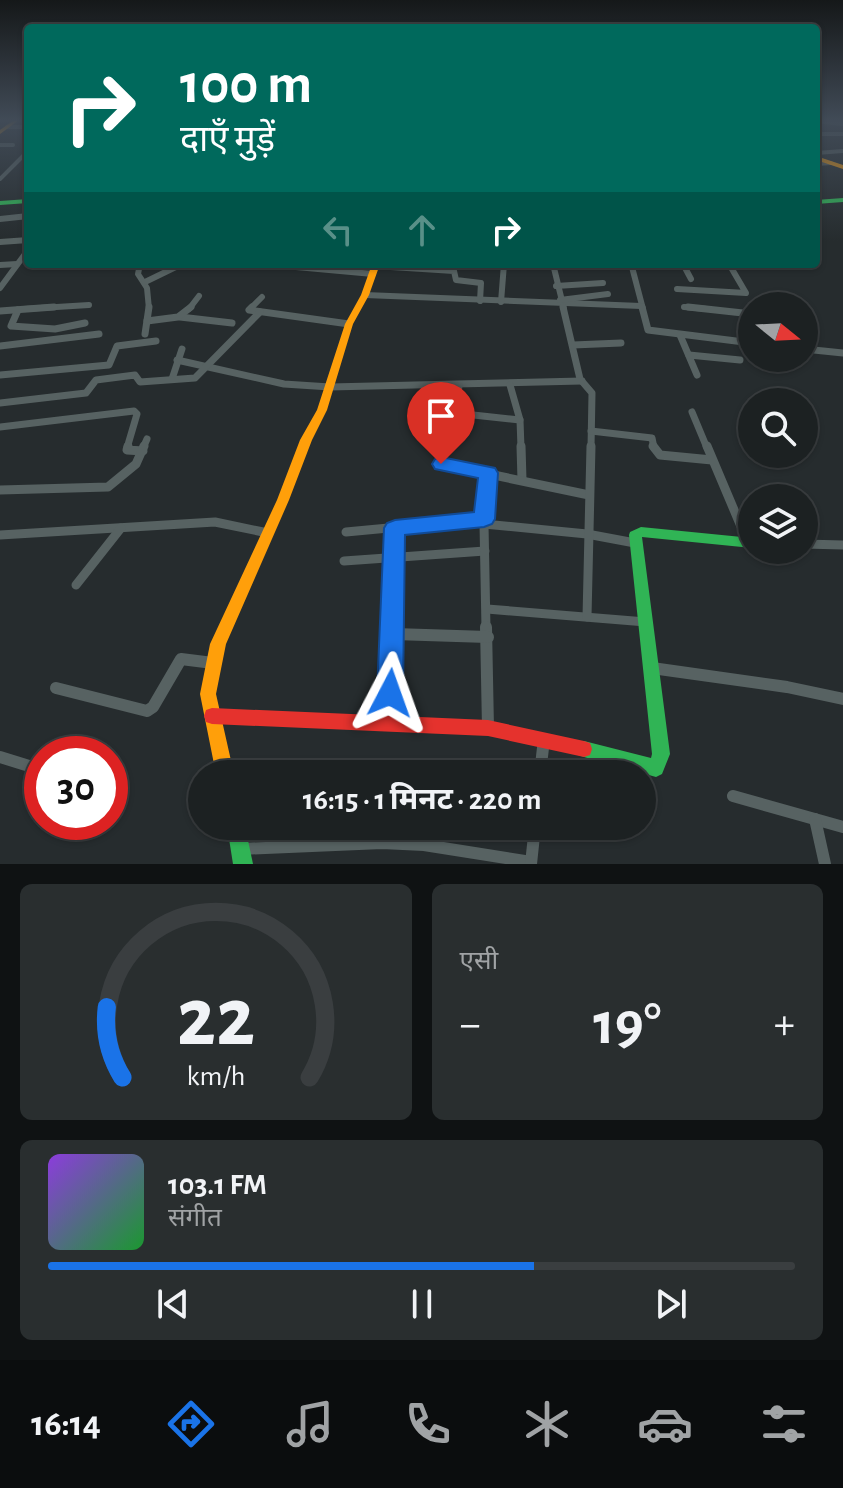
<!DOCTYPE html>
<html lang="hi">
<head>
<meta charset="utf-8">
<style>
	body { margin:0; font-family:"Alegreya Sans","Noto Sans Devanagari",sans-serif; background:#292e2f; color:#f1f3f6; height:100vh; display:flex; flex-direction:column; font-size:30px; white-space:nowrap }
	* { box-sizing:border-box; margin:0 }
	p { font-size:26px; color:#a0a3a5 }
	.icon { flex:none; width:44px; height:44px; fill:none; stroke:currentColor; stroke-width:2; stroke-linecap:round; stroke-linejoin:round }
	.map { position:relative; height:864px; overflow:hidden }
	.details { display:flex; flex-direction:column; gap:20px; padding:20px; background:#0f1213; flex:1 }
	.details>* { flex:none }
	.guide { position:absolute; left:24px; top:24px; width:796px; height:244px; border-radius:8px; box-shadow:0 2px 6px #0004,0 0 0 2px #3a3e40; background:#00695c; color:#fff; overflow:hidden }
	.needle { width:52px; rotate:108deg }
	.buttons { position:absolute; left:738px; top:292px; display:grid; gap:16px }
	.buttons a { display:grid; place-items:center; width:80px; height:80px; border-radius:50%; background:#1c2122; box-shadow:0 2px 6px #0004,0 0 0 2px #3a3e40; font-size:40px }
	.speed { position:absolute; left:24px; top:736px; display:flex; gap:16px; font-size:40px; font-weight:700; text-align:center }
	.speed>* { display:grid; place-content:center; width:104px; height:104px; border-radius:50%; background:#1c2122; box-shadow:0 2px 6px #0004,0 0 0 2px #3a3e40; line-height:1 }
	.speed .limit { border:12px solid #d22; background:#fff; color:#111 }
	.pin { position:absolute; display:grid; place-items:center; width:68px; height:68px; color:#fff; margin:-82px -34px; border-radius:50% 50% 50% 0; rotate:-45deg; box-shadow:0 0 8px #0007 }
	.pin .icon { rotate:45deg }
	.me { position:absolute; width:88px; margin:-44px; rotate:4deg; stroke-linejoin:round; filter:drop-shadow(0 0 6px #0008) }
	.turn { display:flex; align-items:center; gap:28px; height:168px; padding:0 24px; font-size:36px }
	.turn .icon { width:104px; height:104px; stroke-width:2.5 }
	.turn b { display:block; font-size:56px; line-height:68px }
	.lanes { display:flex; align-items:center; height:76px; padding:0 24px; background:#0003; justify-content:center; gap:40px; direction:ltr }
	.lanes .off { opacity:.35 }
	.big { font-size:60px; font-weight:700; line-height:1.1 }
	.details .card { flex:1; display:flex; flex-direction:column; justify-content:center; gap:12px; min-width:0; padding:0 28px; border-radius:12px; background:#292e2f }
	.details .dial { align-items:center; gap:0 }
	.dial svg { height:208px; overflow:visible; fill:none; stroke:#3a3e40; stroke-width:7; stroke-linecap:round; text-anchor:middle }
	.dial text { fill:#f1f3f6; stroke:none }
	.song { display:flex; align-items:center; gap:24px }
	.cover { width:96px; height:96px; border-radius:12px; background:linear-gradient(135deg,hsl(270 70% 55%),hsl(130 70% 35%)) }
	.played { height:8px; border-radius:4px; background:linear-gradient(90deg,#1a73e8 65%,#3a3e40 65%) }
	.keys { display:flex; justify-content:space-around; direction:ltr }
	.heat { display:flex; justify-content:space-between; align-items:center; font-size:44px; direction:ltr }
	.details .tiles { flex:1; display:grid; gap:20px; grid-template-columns:1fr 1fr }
	.card:last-child { grid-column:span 2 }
	.trip { position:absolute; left:188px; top:760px; width:468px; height:80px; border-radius:40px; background:#1c2122; box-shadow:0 2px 6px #0004,0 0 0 2px #3a3e40; font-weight:700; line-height:80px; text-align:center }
	.tab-bar { display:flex; height:128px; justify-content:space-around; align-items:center; background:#0b0d0e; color:#a0a3a5 }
	.tab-bar .icon { width:56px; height:56px }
	.tab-bar .selected { color:#1a73e8 }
	.tab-bar b { font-size:36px; color:#f1f3f6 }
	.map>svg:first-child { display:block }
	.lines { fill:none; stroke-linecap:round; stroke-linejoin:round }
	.street-far4 { stroke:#576262; stroke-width:4 }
	.street-far3 { stroke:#576262; stroke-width:6 }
	.street-far2 { stroke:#576262; stroke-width:7 }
	.street-far1 { stroke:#576262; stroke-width:9 }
	.street { stroke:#576262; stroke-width:12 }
	.fast { fill:#30b455; fill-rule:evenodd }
	.slow { fill:#ff9f0a; fill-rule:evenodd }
	.jam { fill:#e5322d; fill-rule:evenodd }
	.route { fill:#1a73e8; stroke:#114b97; stroke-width:2 }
</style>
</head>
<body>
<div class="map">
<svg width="843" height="864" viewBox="0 0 843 864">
	<rect width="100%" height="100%" fill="#262c2e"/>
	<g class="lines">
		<!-- street-far4 -->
		<g class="street-far4">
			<polyline points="816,121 843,124"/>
			<polyline points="7,127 28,127"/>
			<polyline points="816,129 820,134 843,134"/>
			<polyline points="0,145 13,145"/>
			<polyline points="816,153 843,151"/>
			<polyline points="816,164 831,163"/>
			<polyline points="0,179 28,151"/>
		</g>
		<!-- street-far3 -->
		<g class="street-far3">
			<polyline points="0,219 28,216"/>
			<polyline points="0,242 28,240"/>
			<polyline points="140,264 138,274 147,288 149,309"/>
			<polyline points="263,264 373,274"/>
			<polyline points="553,264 564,309"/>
			<polyline points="683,264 691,279"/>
			<polyline points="0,265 17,264"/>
			<polyline points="375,266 454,271 456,280 481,283 480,301"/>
			<polyline points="632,267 643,309"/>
			<polyline points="145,282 182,264"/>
			<polyline points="556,286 603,283"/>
			<polyline points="0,288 28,250"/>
			<polyline points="677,289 746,293 729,264"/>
			<polyline points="365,295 641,306"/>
			<polyline points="560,300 608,294"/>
			<polyline points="501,302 504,264"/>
			<polyline points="684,307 707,309"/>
			<polyline points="24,309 89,305"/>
			<polyline points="189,309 199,296"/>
			<polyline points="250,309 262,297"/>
		</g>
		<!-- street-far2 -->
		<g class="street-far2">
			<polyline points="252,307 249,310 349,324"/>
			<polyline points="563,307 580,379 592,393 591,448"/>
			<polyline points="642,307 648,330 752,343"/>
			<polyline points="688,307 752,314"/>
			<polyline points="18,310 11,326 55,329 85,323"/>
			<polyline points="0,311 54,307"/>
			<polyline points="180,317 232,323"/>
			<polyline points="147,321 178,317 191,307"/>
			<polyline points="145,334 149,307"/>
			<polyline points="680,335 697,375"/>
			<polyline points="573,345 621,343"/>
			<polyline points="0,346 99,334"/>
			<polyline points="804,349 843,353"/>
			<polyline points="689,355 740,360"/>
			<polyline points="177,360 284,384 330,387 582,381"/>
			<polyline points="0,375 109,365 117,346 156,341"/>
			<polyline points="172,379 182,349"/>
			<polyline points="510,385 520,420 521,448"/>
			<polyline points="0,403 86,393 96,380 135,375 140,382 195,378 260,312"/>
			<polyline points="692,412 707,448"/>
			<polyline points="455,413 520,420"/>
			<polyline points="0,427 134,411 137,414 127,448"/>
			<polyline points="591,431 652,438 654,448"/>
			<polyline points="451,439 459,386"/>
			<polyline points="143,448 147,439"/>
		</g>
		<!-- street-far1 -->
		<g class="street-far1">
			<polyline points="128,446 127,450 143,451"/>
			<polyline points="521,446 522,480"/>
			<polyline points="653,446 660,455 712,460"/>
			<polyline points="707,446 748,543"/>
			<polyline points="441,464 589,495"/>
			<polyline points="0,490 108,487 136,464 144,446"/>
			<polyline points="484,524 587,534 635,543"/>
			<polyline points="346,532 484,519"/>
			<polyline points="0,535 215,522 268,533"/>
			<polyline points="804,544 843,545"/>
			<polyline points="344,561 485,551"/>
			<polyline points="76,585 121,528"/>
			<polyline points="487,609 646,622"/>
			<polyline points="587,617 591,446"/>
			<polyline points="394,629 395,528"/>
			<polyline points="486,629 484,524 488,473"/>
		</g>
		<!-- street -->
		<g class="street">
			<polyline points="486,627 488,728"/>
			<polyline points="394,634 488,637"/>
			<polyline points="652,668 787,687 843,699"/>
			<polyline points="56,688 147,711 153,707 181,659 213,663"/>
			<polyline points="388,722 394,627"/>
			<polyline points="0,757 42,770"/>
			<polyline points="540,774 544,739"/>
			<polyline points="733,796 843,827"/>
			<polyline points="815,819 825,864"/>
			<polyline points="241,849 382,843 424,845 531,862"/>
			<polyline points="531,864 535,826"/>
		</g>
		<!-- fast -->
		<g class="fast">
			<polygon points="843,198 843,202 816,204 816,200"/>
			<polygon points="28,199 28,203 0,205 0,201"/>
			<polygon points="641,527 752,538 752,548 642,537 670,754 662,774 656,777 584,757 578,755 576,749 578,743 584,741 651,758 652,754 629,535 630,532"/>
			<polygon points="227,826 245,826 253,864 233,864"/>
		</g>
		<!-- slow -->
		<g class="slow">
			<polygon points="14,120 19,120 0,134 0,130"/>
			<polygon points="816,156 843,165 843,169 816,160"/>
			<polygon points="372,264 380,264 369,295 353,324 327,410 312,440 289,500 226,644 216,694 234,774 216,774 200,694 210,644 277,500 300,440 317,410 345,324 361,295"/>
		</g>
		<!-- jam -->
		<polygon class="jam" points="212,708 488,720 584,741 590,743 592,749 590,755 584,757 488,736 212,724 206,722 204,716 206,710"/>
	</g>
	<!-- sky -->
	<linearGradient id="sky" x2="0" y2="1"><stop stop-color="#151819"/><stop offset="0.5" stop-color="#414b57"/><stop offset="1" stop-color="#414b57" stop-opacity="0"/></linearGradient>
	<rect width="843" height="241" fill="url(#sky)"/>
	<!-- route -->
	<polygon class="route" points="441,457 495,468 498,473 495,519 492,524 484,527 405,535 403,693 399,701 390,705 381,701 377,693 384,528 387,523 395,520 474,512 478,478 435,469 432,464 435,459"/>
</svg>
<div class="buttons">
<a><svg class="needle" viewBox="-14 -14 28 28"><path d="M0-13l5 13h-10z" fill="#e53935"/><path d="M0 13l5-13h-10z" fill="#a0a3a5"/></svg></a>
<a><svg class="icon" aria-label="search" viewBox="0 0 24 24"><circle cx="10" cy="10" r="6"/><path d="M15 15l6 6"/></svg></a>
<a><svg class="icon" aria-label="layers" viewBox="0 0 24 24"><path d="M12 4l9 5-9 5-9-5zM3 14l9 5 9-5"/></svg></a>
</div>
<div class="speed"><div class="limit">30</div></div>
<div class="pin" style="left:441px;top:464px;background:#d93025"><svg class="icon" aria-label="arrive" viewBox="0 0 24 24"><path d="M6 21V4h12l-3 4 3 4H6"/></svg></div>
<svg class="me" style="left:390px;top:693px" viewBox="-20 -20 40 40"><path d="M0-17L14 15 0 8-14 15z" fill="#1a73e8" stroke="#fff" stroke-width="4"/></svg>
<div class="trip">16:15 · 1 मिनट · 220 m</div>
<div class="guide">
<div class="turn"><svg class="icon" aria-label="right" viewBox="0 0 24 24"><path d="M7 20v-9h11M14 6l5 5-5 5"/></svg><div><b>100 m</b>दाएँ मुड़ें</div></div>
<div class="lanes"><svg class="icon off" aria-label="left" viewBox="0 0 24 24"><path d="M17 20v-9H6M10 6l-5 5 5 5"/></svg><svg class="icon off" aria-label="ahead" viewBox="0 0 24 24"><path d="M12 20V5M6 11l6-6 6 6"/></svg><svg class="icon" aria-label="right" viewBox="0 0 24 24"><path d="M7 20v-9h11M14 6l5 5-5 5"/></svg></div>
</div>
</div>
<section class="details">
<div class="tiles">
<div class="card dial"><svg viewBox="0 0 100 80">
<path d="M14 69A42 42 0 1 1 86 69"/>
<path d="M14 69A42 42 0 0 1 8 42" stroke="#1a73e8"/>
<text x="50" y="56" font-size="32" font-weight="700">22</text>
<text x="50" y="72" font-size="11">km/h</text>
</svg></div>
<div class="card"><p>एसी</p>
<div class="heat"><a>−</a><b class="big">19°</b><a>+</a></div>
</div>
<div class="card">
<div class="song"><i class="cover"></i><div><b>103.1 FM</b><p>संगीत</p></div></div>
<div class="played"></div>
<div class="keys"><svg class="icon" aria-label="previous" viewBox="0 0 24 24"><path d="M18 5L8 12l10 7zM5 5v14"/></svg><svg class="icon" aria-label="pause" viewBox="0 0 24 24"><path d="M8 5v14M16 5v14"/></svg><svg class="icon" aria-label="next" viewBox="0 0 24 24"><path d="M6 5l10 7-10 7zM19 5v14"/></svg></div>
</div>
</div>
</section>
<nav class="tab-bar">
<b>16:14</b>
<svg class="icon selected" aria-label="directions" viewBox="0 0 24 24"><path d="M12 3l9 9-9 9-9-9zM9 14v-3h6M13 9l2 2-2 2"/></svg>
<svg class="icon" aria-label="music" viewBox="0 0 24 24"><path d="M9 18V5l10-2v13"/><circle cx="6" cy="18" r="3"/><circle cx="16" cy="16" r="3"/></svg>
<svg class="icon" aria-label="phone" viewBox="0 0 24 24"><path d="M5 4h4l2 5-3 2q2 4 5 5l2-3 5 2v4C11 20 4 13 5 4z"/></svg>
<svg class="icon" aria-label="climate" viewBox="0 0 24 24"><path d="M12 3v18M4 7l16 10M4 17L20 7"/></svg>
<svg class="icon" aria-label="car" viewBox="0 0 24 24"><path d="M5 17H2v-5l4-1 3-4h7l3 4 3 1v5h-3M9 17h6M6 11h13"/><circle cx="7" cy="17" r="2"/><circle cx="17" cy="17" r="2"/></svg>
<svg class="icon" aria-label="filters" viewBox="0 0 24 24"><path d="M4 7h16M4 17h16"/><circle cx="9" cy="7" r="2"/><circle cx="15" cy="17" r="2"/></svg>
</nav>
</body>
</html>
